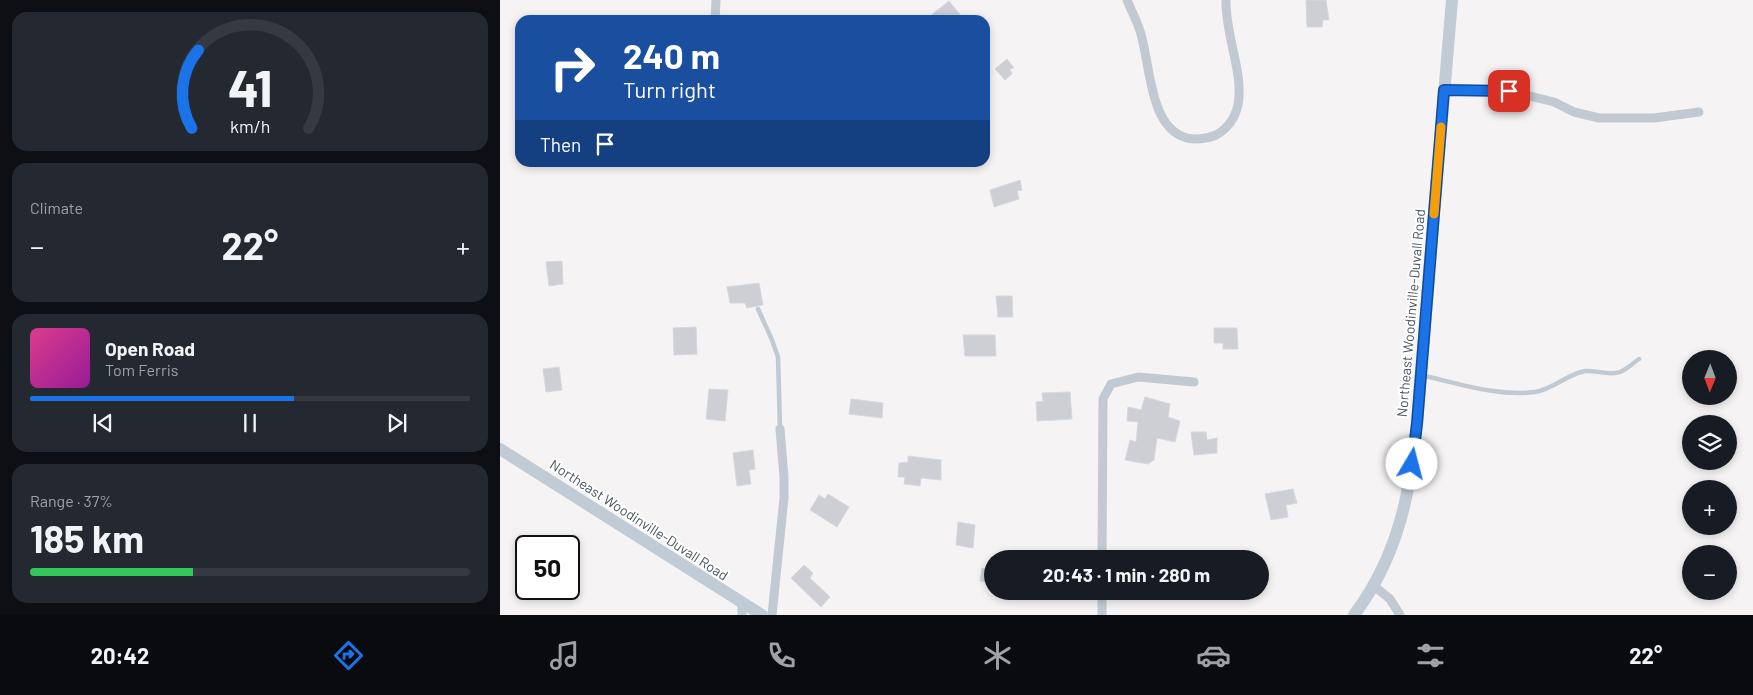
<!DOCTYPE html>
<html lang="en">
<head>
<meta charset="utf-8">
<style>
	body { margin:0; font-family:Barlow,sans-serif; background:#242831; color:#f1f3f6; height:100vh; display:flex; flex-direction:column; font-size:19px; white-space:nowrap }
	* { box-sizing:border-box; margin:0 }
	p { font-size:16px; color:#9ea1a6 }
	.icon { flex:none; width:28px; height:28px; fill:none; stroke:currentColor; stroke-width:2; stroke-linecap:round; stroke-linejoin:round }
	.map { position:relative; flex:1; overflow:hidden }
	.details { display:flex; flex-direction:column; gap:12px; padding:12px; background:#0d0f14; width:500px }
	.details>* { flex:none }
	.guide { position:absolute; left:15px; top:15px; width:475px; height:152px; border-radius:15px; box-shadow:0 2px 8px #0003; background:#1a4fa0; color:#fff; overflow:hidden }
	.needle { width:32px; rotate:181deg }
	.buttons { position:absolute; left:1182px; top:350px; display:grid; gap:10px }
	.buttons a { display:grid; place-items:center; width:55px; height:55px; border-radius:50%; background:#171b24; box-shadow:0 2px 8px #0003; font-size:25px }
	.speed { position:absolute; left:15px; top:535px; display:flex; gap:10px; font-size:25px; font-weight:700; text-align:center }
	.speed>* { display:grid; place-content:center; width:65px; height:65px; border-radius:50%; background:#171b24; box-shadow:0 2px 8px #0003; line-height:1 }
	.speed .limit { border:2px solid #111; border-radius:8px; background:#fff; color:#111 }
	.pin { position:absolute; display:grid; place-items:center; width:42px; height:42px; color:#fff; margin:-21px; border-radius:10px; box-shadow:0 2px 8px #0006 }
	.me { position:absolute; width:55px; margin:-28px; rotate:8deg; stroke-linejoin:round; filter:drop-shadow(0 0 4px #0008) }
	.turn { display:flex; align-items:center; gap:18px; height:105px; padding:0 25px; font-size:22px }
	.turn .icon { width:65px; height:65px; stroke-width:2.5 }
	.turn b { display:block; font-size:35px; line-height:42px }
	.then { display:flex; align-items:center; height:48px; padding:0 25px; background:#0003; gap:10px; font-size:19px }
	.big { font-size:38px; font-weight:700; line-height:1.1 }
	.details .tile { flex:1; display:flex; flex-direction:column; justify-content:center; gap:8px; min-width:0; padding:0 18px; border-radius:15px; background:#242831 }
	.details .dial { align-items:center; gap:0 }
	.dial svg { height:130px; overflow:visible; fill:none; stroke:#363941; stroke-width:7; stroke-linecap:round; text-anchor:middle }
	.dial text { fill:#f1f3f6; stroke:none }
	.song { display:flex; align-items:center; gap:15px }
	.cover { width:60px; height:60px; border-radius:8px; background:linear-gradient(135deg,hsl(330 70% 55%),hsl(300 70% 35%)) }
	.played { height:5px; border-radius:2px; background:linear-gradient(90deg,#1a73e8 60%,#363941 60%) }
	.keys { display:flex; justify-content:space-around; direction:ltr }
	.heat { display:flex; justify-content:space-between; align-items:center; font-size:28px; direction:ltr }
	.charge { height:8px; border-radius:4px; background:linear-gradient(90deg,#34c759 37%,#363941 0) }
	.trip { position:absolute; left:484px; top:550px; width:285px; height:50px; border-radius:25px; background:#171b24; box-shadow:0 2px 8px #0003; font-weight:700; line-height:50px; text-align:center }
	.tabs { display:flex; height:80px; justify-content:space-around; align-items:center; background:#090b0e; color:#9ea1a6 }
	.tabs .icon { width:35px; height:35px }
	.tabs .active { color:#1a73e8 }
	.tabs b { font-size:22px; color:#f1f3f6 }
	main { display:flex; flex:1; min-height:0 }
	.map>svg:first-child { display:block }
	.building { fill:#cdcfd5; stroke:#d7d9de }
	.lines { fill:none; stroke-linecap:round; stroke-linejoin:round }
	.service { stroke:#c1cad2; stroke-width:4.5 }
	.minor { stroke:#c1cad2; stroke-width:9 }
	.secondary { stroke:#c1cbd6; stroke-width:12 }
	.route-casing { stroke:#114b97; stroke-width:12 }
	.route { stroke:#1a73e8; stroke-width:9 }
	.slow { stroke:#f59e0b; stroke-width:9 }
	.labels { text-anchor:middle; stroke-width:4; stroke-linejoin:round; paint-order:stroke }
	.street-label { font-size:14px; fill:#4a5661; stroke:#fff }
</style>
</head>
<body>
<main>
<section class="details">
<div class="tile dial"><svg viewBox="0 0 100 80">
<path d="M14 69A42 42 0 1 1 86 69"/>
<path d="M14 69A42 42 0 0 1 18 21" stroke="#1a73e8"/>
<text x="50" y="56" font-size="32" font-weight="700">41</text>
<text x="50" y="72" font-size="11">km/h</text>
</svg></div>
<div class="tile"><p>Climate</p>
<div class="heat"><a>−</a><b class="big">22°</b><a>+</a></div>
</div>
<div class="tile">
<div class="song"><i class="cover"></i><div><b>Open Road</b><p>Tom Ferris</p></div></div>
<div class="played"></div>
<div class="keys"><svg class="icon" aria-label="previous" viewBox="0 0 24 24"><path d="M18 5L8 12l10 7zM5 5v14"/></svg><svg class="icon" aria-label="pause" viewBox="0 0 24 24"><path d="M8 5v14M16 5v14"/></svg><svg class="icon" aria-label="next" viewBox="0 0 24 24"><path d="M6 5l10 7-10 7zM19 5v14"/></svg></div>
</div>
<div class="tile"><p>Range · 37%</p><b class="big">185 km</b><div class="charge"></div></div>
</section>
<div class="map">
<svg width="1253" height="615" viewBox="0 0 1253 615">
	<rect width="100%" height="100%" fill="#f5f3f3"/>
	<!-- building -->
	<g class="building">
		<polygon points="806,0 826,0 829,20 823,20 822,27 807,27"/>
		<polygon points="449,1 462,17 457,20 425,20"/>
		<polygon points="507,59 514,68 510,69 512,74 505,80 495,69"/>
		<polygon points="520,180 522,190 517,191 519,199 494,207 490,190"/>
		<polygon points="62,261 63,284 49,286 46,262"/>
		<polygon points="259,283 263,305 247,308 245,303 230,303 227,287"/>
		<polygon points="496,296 512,296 513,317 498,317"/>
		<polygon points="196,327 197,354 174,355 173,328"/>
		<polygon points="714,328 737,328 738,349 723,349 723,343 714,343"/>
		<polygon points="463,335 495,335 496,356 465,356"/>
		<polygon points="59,367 62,390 46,392 43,369"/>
		<polygon points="209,389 228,390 225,421 206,419"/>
		<polygon points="570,392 572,419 537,421 536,402 543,401 542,393"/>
		<polygon points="645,397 670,404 668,417 680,421 675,442 657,438 654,460 648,464 625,460 630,440 636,442 638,422 627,421 628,407 641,410"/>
		<polygon points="351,399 383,403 382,418 349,414"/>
		<polygon points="691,432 706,432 707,440 717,438 717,453 694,455"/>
		<polygon points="253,450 255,469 249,470 251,484 237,486 233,453"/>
		<polygon points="408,456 441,460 441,480 421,478 420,486 404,484 405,477 398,477 399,463 408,462"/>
		<polygon points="793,489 797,503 786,505 788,517 771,520 765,494"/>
		<polygon points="328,494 349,507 337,527 310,510 319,495 325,499"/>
		<polygon points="458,522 475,525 473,548 456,545"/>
		<polygon points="304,565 313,573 310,578 330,597 321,607 291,578"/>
		<polygon points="482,568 492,571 492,583 480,581"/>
	</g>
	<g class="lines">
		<!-- service -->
		<g class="service">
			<polyline points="258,309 272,340 278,357 280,429"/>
			<path d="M921,375C957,383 998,397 1035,392C1054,389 1067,374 1085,371C1096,370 1109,376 1120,372C1127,369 1133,363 1139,359"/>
		</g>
		<!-- minor -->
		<g class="minor">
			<path d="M627,0C631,10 637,21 640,31C651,63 648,136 694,139C701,139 709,138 716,135C727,129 735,118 738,105C744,73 725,35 726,0"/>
			<polyline points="215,20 216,0"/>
			<polyline points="944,90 1009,91 1054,102 1074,112 1099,118 1154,118 1199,112"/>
			<polyline points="602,559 603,399 611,384 638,377 694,382"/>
			<polyline points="874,586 890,599 900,615"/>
			<polyline points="242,615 242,604"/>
			<polyline points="272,615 284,498 284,477 280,429"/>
			<polyline points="602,615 602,591"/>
		</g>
		<!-- secondary -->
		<g class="secondary">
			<polyline points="0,449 262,615"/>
			<path d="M854,615C907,545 914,467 920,382C924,342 927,301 930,261C937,174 945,87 952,0"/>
		</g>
	</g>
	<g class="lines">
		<defs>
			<polyline id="route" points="912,464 917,424 944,90 1009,91"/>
		</defs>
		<!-- route casing -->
		<use href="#route" class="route-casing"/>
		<!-- route -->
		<use href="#route" class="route"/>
		<!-- slow -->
		<polyline class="slow" points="934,214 941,127"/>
	</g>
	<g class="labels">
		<!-- street labels -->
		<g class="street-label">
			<text transform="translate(911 313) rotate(-85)" y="5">Northeast Woodinville-Duvall Road</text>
			<text transform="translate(139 520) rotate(33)" y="5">Northeast Woodinville-Duvall Road</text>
		</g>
	</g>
</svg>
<div class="buttons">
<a><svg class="needle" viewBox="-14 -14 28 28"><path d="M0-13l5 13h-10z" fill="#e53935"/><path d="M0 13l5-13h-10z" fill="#9ea1a6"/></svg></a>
<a><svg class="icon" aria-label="layers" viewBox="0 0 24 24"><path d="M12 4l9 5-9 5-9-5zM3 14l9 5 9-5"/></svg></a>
<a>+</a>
<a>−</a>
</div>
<div class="speed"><div class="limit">50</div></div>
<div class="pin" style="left:1009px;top:91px;background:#d93025"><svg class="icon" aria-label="arrive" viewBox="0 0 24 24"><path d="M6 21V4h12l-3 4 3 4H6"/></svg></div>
<svg class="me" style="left:912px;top:464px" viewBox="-20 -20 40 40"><circle r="19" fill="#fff"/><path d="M0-13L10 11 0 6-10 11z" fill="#1a73e8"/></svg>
<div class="trip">20:43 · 1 min · 280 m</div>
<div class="guide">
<div class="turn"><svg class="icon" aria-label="right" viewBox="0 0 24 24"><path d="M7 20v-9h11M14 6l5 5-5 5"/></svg><div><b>240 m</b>Turn right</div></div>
<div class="then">Then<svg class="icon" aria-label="arrive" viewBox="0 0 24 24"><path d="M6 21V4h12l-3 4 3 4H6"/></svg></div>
</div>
</div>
</main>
<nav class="tabs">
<b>20:42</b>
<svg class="icon active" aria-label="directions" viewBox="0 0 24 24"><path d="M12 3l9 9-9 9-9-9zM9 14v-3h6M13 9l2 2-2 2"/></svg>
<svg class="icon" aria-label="music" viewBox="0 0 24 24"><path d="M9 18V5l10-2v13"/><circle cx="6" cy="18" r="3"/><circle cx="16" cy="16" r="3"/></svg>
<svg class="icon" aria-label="phone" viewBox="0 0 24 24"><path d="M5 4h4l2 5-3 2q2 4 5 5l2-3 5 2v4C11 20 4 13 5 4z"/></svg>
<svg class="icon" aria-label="climate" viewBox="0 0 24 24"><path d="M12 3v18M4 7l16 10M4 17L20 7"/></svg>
<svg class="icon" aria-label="car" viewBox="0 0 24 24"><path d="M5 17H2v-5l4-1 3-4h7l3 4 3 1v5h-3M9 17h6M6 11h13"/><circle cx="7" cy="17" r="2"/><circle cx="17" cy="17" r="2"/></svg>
<svg class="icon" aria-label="filters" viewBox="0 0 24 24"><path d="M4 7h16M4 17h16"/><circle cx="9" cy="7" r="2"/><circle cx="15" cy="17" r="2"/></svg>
<b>22°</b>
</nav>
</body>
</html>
